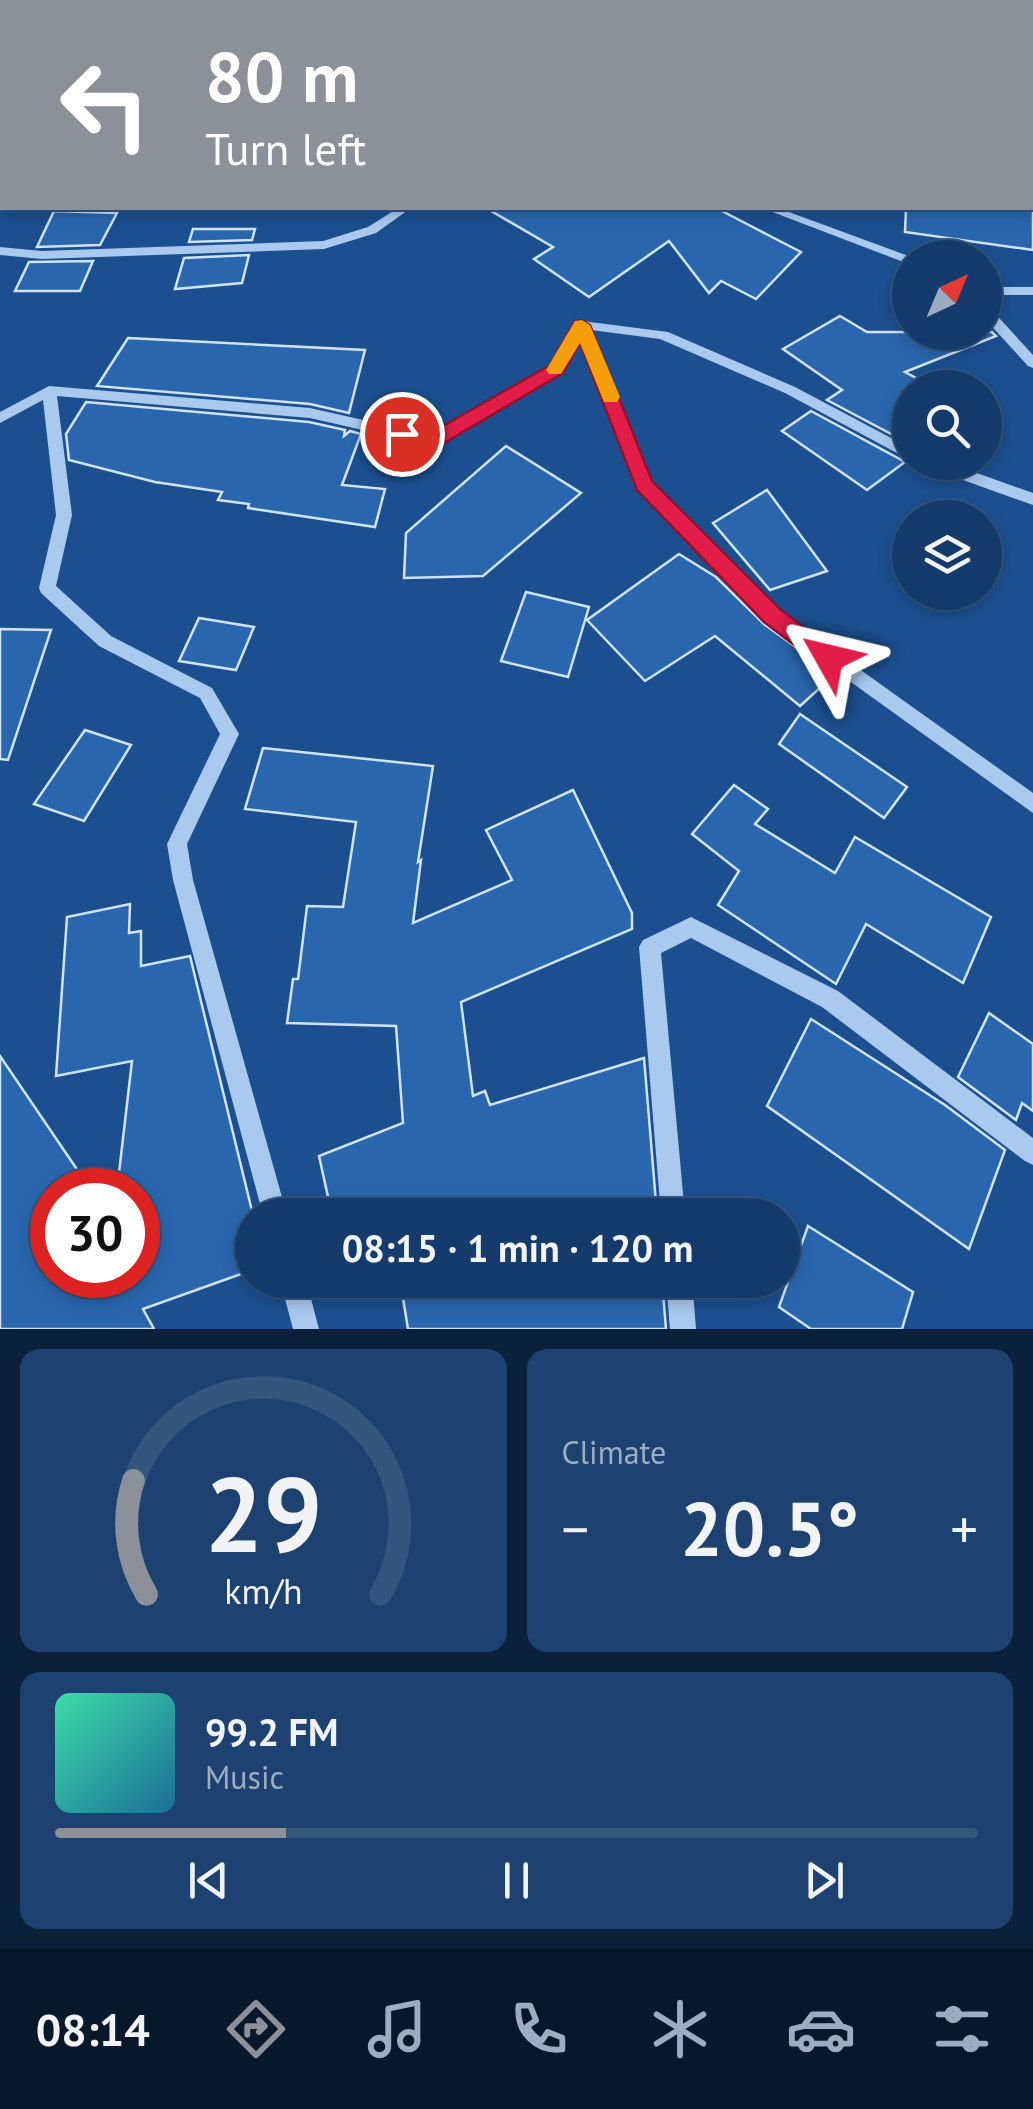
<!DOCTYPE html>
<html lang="en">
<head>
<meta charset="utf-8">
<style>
	body { margin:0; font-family:"PT Sans",sans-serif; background:#1d4271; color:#f1f3f6; height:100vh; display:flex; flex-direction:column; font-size:38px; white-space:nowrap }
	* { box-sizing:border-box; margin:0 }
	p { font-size:32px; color:#9dadc1 }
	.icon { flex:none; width:55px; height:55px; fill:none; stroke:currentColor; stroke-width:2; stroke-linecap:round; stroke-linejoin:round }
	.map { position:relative; height:1329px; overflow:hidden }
	.panel { display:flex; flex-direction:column; gap:20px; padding:20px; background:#0b203b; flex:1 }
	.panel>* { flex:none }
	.guide { position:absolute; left:0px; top:0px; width:1035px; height:210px; box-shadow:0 5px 15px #0003,0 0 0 2px #33557e; background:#8c9099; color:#fff; overflow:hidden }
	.needle { width:65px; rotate:44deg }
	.controls { position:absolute; left:892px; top:240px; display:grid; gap:20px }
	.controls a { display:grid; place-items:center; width:110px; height:110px; border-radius:50%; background:#143b6b; box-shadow:0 5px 15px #0003,0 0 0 2px #33557e; font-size:50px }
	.speed { position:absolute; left:30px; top:1168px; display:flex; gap:20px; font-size:50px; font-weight:700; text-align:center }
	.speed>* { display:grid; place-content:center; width:130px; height:130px; border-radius:50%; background:#143b6b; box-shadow:0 5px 15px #0003,0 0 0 2px #33557e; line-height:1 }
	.speed .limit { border:15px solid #d22; background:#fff; color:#111 }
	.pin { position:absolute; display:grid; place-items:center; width:85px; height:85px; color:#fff; margin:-42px; border:5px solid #fff; border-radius:50%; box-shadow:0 2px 10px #0007 }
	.me { position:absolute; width:110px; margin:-55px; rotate:307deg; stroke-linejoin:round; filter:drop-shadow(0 0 8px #0008) }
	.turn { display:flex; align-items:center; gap:35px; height:210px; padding:0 40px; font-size:45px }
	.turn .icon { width:130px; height:130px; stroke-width:2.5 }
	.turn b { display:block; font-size:70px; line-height:85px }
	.big { font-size:75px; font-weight:600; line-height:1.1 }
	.panel .card { flex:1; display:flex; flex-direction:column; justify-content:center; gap:15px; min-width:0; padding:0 35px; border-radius:20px; background:#1d4271 }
	.panel .dial { align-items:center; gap:0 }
	.dial svg { height:260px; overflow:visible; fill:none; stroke:#33557e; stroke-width:7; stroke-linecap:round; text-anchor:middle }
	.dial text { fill:#f1f3f6; stroke:none }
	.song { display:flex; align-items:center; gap:30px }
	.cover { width:120px; height:120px; border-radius:15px; background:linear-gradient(135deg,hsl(160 70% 55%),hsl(200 70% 35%)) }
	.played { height:10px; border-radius:5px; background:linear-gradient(90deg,#8c9099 25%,#33557e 25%) }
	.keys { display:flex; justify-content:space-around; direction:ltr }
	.heat { display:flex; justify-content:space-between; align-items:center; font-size:55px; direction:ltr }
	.panel .tiles { flex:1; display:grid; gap:20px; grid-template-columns:1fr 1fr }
	.card:last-child { grid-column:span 2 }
	.trip { position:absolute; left:235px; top:1198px; width:565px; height:100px; border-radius:50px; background:#143b6b; box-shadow:0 5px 15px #0003,0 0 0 2px #33557e; font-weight:600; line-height:100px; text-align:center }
	.menu { display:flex; height:160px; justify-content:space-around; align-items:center; background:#08182b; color:#9dadc1 }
	.menu .icon { width:70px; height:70px }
	.menu .on { color:#8c9099 }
	.menu b { font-size:45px; color:#f1f3f6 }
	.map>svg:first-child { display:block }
	.building { fill:#2a66ad; stroke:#cfe3fa; stroke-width:2.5 }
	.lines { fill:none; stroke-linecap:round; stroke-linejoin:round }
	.minor { fill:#a9c9ee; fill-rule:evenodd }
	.route { fill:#e11d48; stroke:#92132f; stroke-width:2.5 }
	.slow { fill:#f59e0b }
</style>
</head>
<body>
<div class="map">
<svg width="1033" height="1329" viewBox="0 0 1033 1329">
	<rect width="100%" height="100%" fill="#1b4f8f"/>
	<!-- building -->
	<g class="building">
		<polygon points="486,208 716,208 801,252 756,299 721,281 709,293 669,241 589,297 534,259 553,247"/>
		<polygon points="906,208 1033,208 1033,250 905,232"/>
		<polygon points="54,211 117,213 100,245 37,247"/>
		<polygon points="193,229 255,229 252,240 189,242"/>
		<polygon points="249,255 242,283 175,289 184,258"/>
		<polygon points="93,261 80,291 15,291 29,262"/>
		<polygon points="840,316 867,332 992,332 996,336 905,372 935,388 910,388 910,444 827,400 842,390 783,349"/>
		<polygon points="128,338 365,350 349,413 310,404 97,386"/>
		<polygon points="86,402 309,422 345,430 344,436 350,431 361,434 342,485 385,489 375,527 248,508 249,504 218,500 222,492 155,482 69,460 66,434"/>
		<polygon points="811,411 905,462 867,490 782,431"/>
		<polygon points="506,446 581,493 483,576 404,578 406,533"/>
		<polygon points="767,490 827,571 770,590 713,523"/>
		<polygon points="679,554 716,577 764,624 834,675 800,706 715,636 645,681 587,620"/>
		<polygon points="526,592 589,607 568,677 501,661"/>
		<polygon points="199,618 254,627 236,670 179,661"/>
		<polygon points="0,629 51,630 8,760 0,759"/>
		<polygon points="800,714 907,787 884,818 779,744"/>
		<polygon points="85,730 131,745 84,821 34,804"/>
		<polygon points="263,748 433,766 418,862 421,860 413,923 512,880 486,830 573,790 632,913 632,929 461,1002 473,1096 485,1091 490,1105 644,1058 657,1215 332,1215 319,1156 403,1123 396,1026 287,1023 293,979 298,979 307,906 343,907 356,822 245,809"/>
		<polygon points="734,785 768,809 755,824 835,873 855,837 991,917 963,983 866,924 836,984 718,905 739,871 692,834"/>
		<polygon points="130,904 129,933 141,931 141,966 190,956 252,1211 252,1270 143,1309 154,1329 0,1329 0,1056 91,1190 52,1190 52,1275 138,1275 138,1190 117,1190 132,1061 56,1076 67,917"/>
		<polygon points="989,1013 1033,1044 1033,1111 1022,1103 1016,1120 958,1077"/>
		<polygon points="811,1019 945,1105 1005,1150 969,1249 767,1106"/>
		<polygon points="808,1226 913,1292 902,1329 811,1329 779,1307"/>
		<polygon points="440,1280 662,1280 666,1329 408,1329 402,1292"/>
	</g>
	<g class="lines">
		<!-- minor -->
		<g class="minor">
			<rect x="0" y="29" width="2" height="6"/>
			<polygon points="398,208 411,208 376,233 324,249 42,259 0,255 0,247 42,251 323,241 368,227"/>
			<polygon points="762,208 778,208 914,258 910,258 910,264 906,263"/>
			<rect x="985" y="287" width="48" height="8"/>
			<polygon points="985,307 990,308 1033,355 1033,368 1028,366 985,319"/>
			<polygon points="582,321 668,332 795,387 910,448 910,460 785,393 660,339 591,330 651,482 711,547 778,611 1033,793 1033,813 766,621 699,555 636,485 581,339 562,372 432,446 310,418 57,396 72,515 56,586 111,636 212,688 239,734 187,844 193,880 287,1215 263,1215 173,880 167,844 220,734 200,698 99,646 41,593 39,588 56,515 43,400 0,423 0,412 49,386 310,408 430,435 552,366 577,322"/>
			<polygon points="922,462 946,462 1033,493 1033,505 924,466"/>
			<polygon points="691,917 838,991 1033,1138 1033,1165 1025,1161 822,1007 691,938 661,953 685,1215 661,1215 639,947 643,940"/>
			<polygon points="280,1280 306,1280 319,1329 293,1329"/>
			<polygon points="666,1280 692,1280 696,1329 670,1329"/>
		</g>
	</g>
	<!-- route -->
	<polygon class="route" points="582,320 590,325 652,481 780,609 837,652 840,658 837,665 821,665 764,622 637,490 580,343 563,373 439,446 432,448 395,439 395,429 429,434 550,365 575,321"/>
	<!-- slow -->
	<polygon class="slow" points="582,320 590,325 620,397 617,402 604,402 580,343 561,374 549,374 546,370 575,321"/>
</svg>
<div class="controls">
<a><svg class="needle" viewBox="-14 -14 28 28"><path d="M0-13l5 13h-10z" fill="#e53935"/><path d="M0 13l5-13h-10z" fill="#9dadc1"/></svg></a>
<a><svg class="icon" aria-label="search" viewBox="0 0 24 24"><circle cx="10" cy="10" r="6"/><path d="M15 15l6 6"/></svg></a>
<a><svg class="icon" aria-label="layers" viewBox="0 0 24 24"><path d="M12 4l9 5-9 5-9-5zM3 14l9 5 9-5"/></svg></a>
</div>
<div class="speed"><div class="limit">30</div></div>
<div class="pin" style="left:402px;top:434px;background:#d93025"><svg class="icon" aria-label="arrive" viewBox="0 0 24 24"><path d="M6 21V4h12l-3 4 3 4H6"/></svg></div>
<svg class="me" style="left:829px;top:658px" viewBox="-20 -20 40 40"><path d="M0-17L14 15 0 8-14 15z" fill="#e11d48" stroke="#fff" stroke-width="4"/></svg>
<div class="trip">08:15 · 1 min · 120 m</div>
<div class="guide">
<div class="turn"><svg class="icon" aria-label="left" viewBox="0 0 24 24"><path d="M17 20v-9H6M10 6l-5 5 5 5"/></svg><div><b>80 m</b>Turn left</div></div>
</div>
</div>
<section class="panel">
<div class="tiles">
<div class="card dial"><svg viewBox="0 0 100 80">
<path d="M14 69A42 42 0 1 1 86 69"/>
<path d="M14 69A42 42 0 0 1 10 34" stroke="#8c9099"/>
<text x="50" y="56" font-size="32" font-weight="700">29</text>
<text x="50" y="72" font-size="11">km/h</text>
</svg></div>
<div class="card"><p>Climate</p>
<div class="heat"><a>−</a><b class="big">20.5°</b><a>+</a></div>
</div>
<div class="card">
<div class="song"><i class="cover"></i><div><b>99.2 FM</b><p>Music</p></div></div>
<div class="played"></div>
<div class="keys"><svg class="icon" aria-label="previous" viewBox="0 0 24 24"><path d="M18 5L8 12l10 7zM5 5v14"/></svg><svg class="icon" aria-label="pause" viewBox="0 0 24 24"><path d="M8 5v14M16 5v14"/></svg><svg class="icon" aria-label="next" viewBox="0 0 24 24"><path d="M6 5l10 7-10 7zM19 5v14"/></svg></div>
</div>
</div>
</section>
<nav class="menu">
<b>08:14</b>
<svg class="icon on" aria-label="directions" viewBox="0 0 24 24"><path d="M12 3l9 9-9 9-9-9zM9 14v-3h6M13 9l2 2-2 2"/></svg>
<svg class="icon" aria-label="music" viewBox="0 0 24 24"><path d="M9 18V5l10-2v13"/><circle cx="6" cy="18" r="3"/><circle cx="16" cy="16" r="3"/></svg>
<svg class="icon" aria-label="phone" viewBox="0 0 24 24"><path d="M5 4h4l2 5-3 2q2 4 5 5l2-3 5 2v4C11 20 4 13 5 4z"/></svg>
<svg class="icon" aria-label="climate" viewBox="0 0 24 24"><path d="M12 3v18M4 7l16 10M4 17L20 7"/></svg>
<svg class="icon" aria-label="car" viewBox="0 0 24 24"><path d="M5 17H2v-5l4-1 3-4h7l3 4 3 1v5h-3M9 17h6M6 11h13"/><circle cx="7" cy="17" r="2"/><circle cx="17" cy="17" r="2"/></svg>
<svg class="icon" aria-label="filters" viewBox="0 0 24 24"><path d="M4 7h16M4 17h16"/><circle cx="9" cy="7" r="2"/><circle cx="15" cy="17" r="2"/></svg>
</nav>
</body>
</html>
